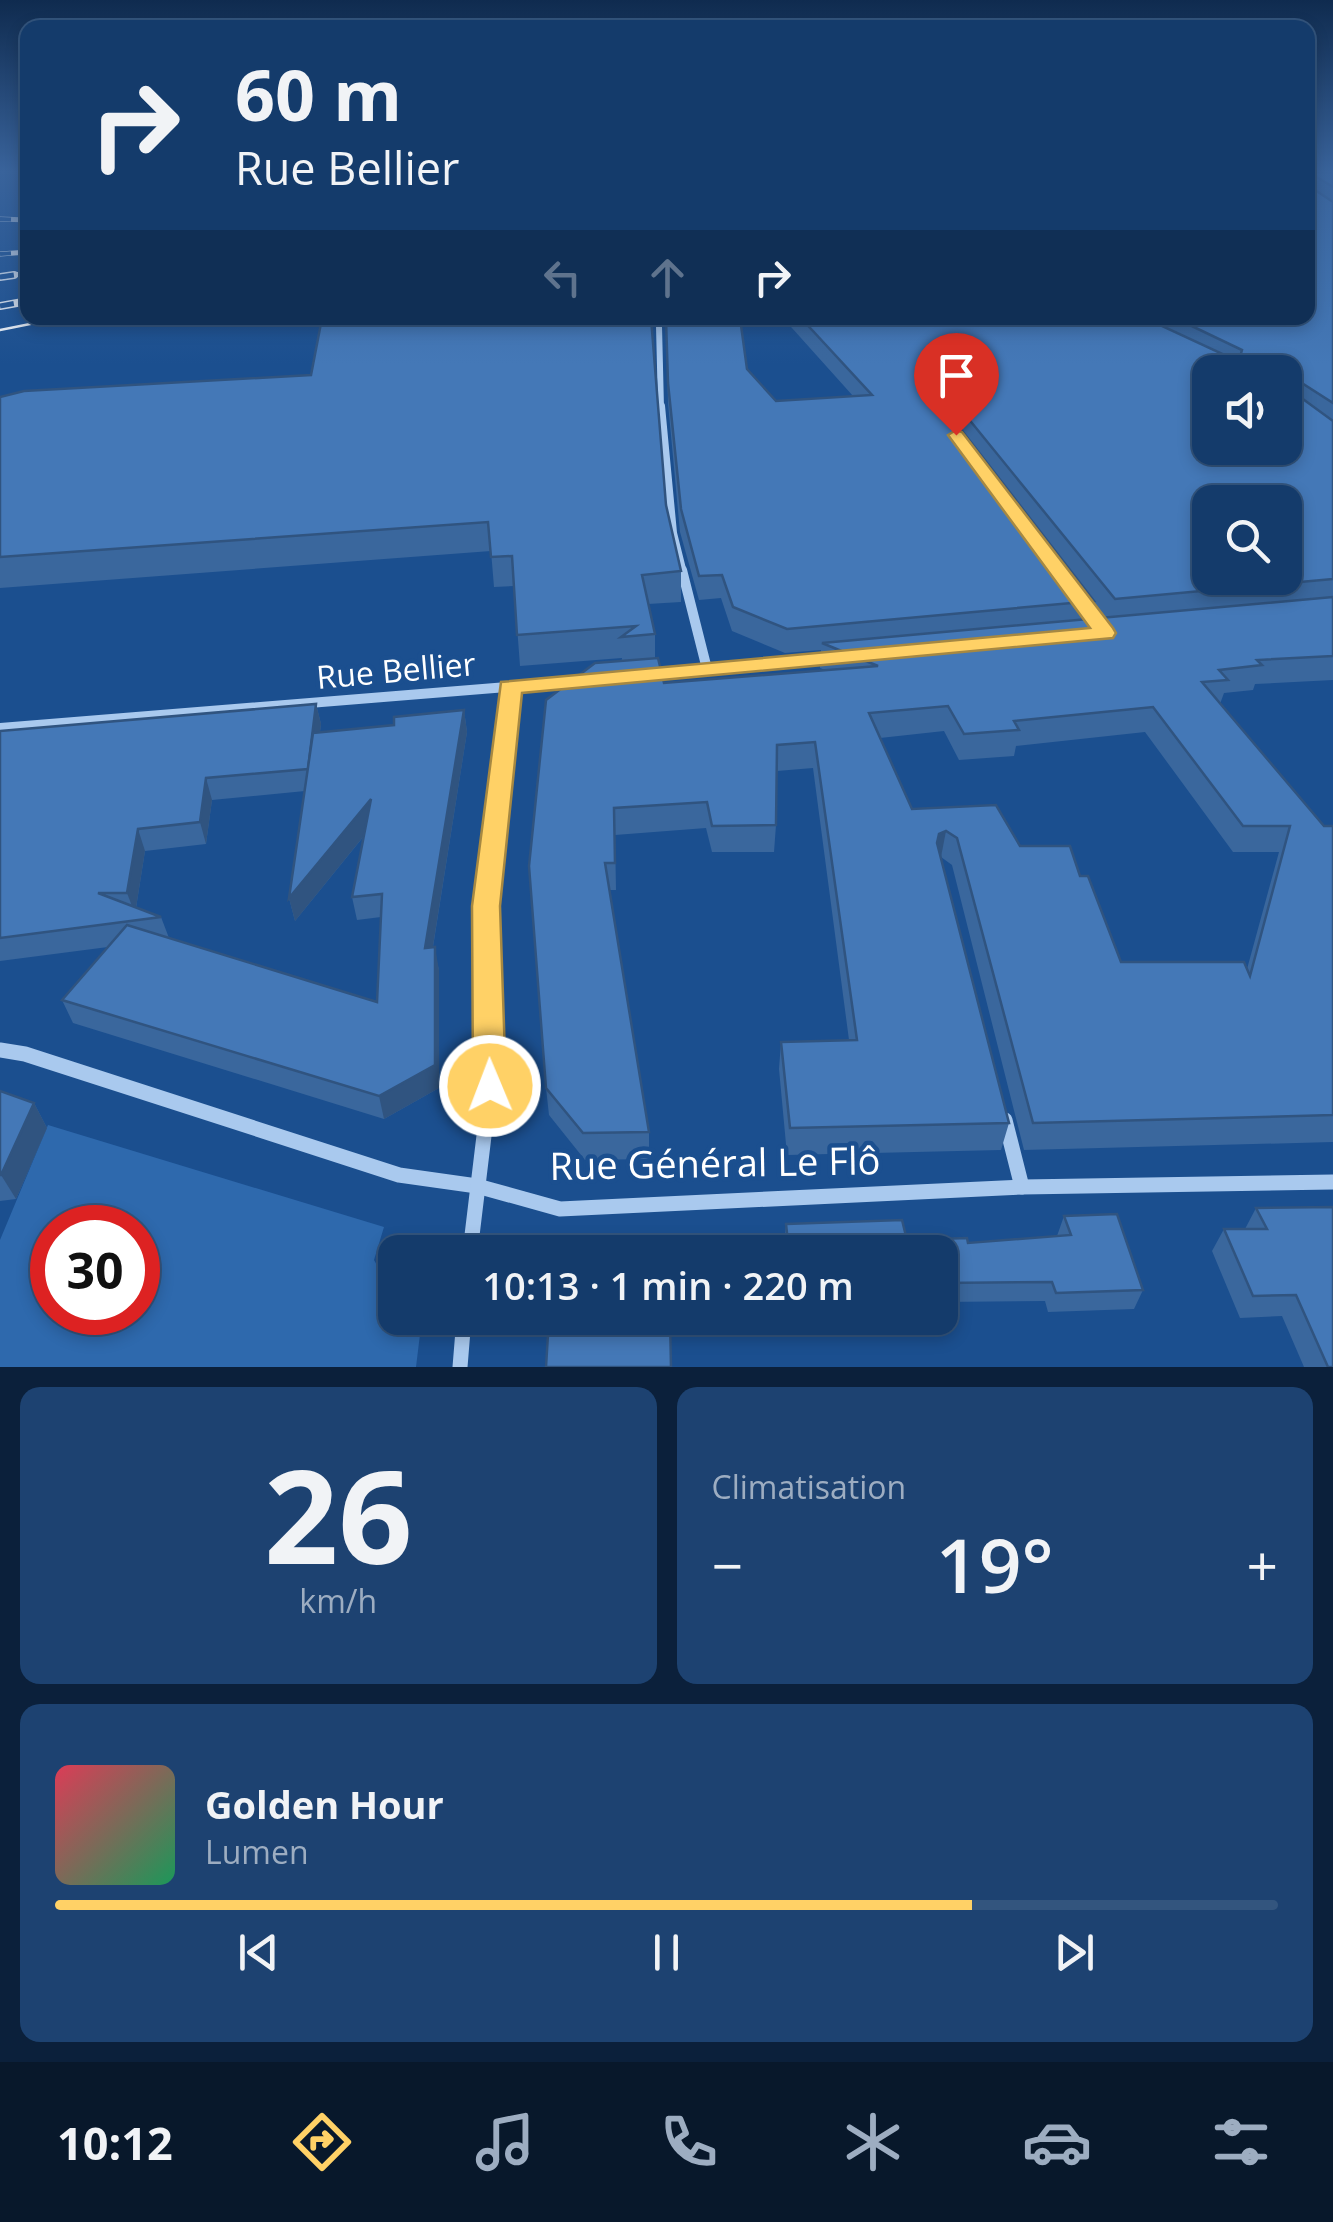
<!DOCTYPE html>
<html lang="fr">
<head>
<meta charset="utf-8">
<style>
	body { margin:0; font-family:"Open Sans",sans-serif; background:#1d4271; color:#f1f3f6; height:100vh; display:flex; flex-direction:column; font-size:38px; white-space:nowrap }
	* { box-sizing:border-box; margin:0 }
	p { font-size:32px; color:#9dadc1 }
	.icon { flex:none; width:55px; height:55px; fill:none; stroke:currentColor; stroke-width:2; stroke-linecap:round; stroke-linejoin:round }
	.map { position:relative; height:1367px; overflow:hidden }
	.drawer { display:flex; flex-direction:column; gap:20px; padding:20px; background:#0b203b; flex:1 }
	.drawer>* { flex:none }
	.top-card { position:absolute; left:20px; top:20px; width:1295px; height:305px; border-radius:20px; box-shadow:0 5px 15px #0003,0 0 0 2px #33557e; background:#143b6b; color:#f1f3f6; overflow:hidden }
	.fabs { position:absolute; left:1192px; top:355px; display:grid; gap:20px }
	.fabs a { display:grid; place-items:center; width:110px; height:110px; border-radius:20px; background:#143b6b; box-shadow:0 5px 15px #0003,0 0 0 2px #33557e; font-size:50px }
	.speed { position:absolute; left:30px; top:1205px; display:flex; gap:20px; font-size:50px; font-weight:700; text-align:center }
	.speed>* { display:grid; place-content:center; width:130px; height:130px; border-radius:50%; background:#143b6b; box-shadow:0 5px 15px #0003,0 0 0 2px #33557e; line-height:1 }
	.speed .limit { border:15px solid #d22; background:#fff; color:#111 }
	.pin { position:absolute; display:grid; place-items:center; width:85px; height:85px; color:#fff; margin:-102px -42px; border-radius:50% 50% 50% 0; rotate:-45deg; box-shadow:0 0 10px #0007 }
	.pin .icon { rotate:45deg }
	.me { position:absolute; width:110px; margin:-55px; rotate:359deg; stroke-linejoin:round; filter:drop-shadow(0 0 8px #0008) }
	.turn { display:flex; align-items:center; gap:35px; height:210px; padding:0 50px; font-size:45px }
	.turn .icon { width:130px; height:130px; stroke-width:2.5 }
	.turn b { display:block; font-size:70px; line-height:85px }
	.lanes { display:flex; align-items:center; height:95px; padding:0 50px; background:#0003; justify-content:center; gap:50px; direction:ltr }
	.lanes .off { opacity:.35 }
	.big { font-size:75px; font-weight:600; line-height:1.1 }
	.drawer .card { flex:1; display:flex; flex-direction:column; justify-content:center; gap:15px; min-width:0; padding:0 35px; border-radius:20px; background:#1d4271 }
	.drawer .dial { align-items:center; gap:0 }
	.dial b { font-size:130px; line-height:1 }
	.song { display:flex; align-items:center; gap:30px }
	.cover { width:120px; height:120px; border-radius:15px; background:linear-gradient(135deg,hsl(350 70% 55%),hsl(150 70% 35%)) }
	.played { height:10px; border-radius:5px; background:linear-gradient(90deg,#ffd166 75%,#33557e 75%) }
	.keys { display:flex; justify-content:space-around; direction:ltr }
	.heat { display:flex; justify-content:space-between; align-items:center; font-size:55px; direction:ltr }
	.drawer .tiles { flex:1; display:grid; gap:20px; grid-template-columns:1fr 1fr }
	.card:last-child { grid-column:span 2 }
	.trip { position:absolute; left:378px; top:1235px; width:580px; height:100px; border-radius:20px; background:#143b6b; box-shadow:0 5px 15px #0003,0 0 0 2px #33557e; font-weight:600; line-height:100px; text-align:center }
	.tabs { display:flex; height:160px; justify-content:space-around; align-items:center; background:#08182b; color:#9dadc1 }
	.tabs .icon { width:70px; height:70px }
	.tabs .current { color:#ffd166 }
	.tabs b { font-size:45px; color:#f1f3f6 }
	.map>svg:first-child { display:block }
	.green { fill:#2e69ad; fill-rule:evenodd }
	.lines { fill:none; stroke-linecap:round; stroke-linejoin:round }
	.street-far4 { stroke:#a9c9ee; stroke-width:6 }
	.street-far3 { stroke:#a9c9ee; stroke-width:8 }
	.street-far2 { stroke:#a9c9ee; stroke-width:10 }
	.street-far1 { stroke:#a9c9ee; stroke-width:12 }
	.street { stroke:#a9c9ee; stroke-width:15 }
	.tram { stroke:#fff; stroke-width:2.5 }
	.rail-far1-casing { stroke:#fff; stroke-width:5 }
	.rail-casing { stroke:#fff; stroke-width:8 }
	.rail-far1 { stroke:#1b4f8f; stroke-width:4; stroke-dasharray:11; stroke-linecap:butt }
	.rail { stroke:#1b4f8f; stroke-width:5; stroke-dasharray:14; stroke-linecap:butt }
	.wall { fill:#3a679d; fill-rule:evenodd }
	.shaded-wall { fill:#305480 }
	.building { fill:#4478b7; stroke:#305480; stroke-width:2.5; fill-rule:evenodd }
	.route { fill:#ffd166; stroke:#a68842; stroke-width:2.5 }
	.labels { text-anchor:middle; stroke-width:9; stroke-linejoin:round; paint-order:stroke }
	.street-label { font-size:32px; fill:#fff; stroke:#1b4f8f }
	.near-street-label { font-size:38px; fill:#fff; stroke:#1b4f8f }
</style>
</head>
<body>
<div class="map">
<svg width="1333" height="1367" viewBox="0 0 1333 1367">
	<rect width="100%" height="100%" fill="#1b4f8f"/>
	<!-- green -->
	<path class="green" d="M48,1125L384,1227L374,1260L395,1297V1318H422L416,1367H0V1240ZM52,1228H138V1312H52Z"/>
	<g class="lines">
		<!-- street-far4 -->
		<polyline class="street-far4" points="655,318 659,326 661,408"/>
		<!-- street-far3 -->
		<polyline class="street-far3" points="661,406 673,533 683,573"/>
		<!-- street-far2 -->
		<g class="street-far2">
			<polyline points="682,570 707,669"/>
			<polyline points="652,675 834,658"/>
			<polyline points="0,728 580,681"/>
			<polyline points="502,780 512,702 509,687"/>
		</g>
		<!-- street-far1 -->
		<polyline class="street-far1" points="489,1041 486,907 502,778"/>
		<!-- street -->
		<g class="street">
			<polyline points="0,1050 25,1054 399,1175 477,1186 560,1209 1022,1187 1333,1182"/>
			<polyline points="1005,1120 1022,1187"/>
			<polyline points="470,1252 490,1086 489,1038"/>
			<polyline points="460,1367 464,1318"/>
		</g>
		<!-- tram -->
		<polyline class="tram" points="0,330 60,318"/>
		<defs>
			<g id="rail-far1">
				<polyline points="0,219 28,220"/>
				<polyline points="0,254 28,252"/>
				<polyline points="0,277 28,273"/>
			</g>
			<g id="rail">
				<polyline points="0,277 14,275"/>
				<polyline points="0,306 28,301"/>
			</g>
		</defs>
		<!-- rail-far1 casing -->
		<use href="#rail-far1" class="rail-far1-casing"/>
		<!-- rail casing -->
		<use href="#rail" class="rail-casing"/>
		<!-- rail-far1 -->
		<use href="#rail-far1" class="rail-far1"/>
		<!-- rail -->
		<use href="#rail" class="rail"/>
	</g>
	<!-- wall -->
	<g class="wall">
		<path d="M1308,172H1333V680L1255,684L1253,690L1224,693L1220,704L1324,826H1333V1142L1024,1150L952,865L941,857L1009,1123L1001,1150L787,1155L779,1069L781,1042L849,1040L813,768L777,771L776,825L774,852H712L706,828L615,835L616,890H609L649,1132V1159L585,1160L549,1115L546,1088L622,658L520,666L514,586L494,587L491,551L0,588V397L666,505L681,571V602L648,604L655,634V658L664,683L825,670L820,668L821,650L785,653L732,631L721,598L699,600L680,532L668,403L666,326L662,318H740L747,369L776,401L853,396L783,318H1308ZM1094,604L1104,617L1090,619ZM944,731L959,760L1014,756L1016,746L1145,732L1233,852H1279L1247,969L1121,962L1020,846L912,809L880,738Z"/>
		<path d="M316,704L321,724L320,732L394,725L464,710L467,732L433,947L439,970V1088L384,1119L73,1023L62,1000L108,947L0,961V731ZM305,791L289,898L295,921L364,836L352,897L357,920L381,917L377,1002L169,938L161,917L136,908L145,851L206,844L212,800Z"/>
		<polygon points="0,1091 34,1103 47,1128 16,1199 0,1201"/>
		<polygon points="1256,1208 1333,1367 1304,1367 1282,1316 1240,1318 1212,1251 1224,1229 1245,1229"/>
		<polygon points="1064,1216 1143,1290 1134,1309 1048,1312 1045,1301 940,1302 940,1252 785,1252 784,1243 786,1224 907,1240 968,1243 1057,1236"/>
	</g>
	<!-- shaded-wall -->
	<g class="shaded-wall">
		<polygon points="959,407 956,428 950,431 953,410"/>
		<polygon points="316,704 321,724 313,790 308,769"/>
		<polygon points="464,710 467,732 429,971 425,948"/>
		<polygon points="206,778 212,800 206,844 200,822"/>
		<polygon points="371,799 376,821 295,921 289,898"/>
		<polygon points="138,829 145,851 135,914 127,893"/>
		<polygon points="946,831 941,857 934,861 939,834"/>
		<polygon points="435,947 439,970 439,1088 384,1119 379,1096"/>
		<polygon points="34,1103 47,1128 16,1199 1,1175"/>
	</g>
	<!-- building -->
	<g class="building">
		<path d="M1308,172H1333V187L1315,176L1310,177L1309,186L1333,202V403L1297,380L1289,379L1285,385V372H1210V448H1285V386L1333,421V579L1115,599L959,407L953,410V419L1094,601L787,629L733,607L722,575L699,576L681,509L668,383L666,318H740L747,369L776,401L872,395L801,318H1145L1233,359L1240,357L1242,350L1175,318H1308ZM1210,502H1285V578H1210Z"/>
		<polygon points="322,318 651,318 666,505 681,571 642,575 655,634 621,637 636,626 517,635 512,556 491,557 488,522 0,557 0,397 24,391 311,375"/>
		<path d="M1333,597V656L1257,660L1262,665L1219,670L1228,680L1202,682L1324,826H1333V1115L1033,1123L957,838L946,831L939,834L937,843L1009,1123L790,1128L781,1042L857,1040L815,742L777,745L776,825L712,826L707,802L614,808L615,863H605L649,1132L583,1133L546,1088L529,866L546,700L595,663L658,658L664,683L878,666L822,643ZM948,706L964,734L1019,730L1014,721L1153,707L1243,826H1290L1250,976L1244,962H1121L1088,876H1080L1070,846H1020L996,805L912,809L869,713Z"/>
		<polygon points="316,704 308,769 206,778 200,822 138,829 127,893 98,893 161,917 0,938 0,731"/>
		<polygon points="464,710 425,948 435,947 435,1065 379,1096 62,1000 127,925 377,1002 382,894 352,897 371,799 289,898 313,733 394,725 394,717"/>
		<polygon points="0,1091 34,1103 1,1175 0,1175"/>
		<polygon points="1333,1207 1333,1367 1328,1367 1296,1295 1253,1296 1224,1229 1267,1229 1256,1208"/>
		<polygon points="1117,1214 1143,1290 1056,1293 1052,1282 940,1283 940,1252 789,1252 786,1224 902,1220 907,1240 967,1238 968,1243 1071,1235 1064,1216"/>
		<polygon points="549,1318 670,1318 671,1367 546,1367"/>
	</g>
	<!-- sky -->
	<linearGradient id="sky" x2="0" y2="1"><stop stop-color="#0f2b4f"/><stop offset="0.47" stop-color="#39639b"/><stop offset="1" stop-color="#39639b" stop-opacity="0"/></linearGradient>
	<rect width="1333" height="364" fill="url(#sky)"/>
	<!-- route -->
	<polygon class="route" points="956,430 962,432 1113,628 1116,633 1113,638 522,693 500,906 506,1086 501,1096 490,1100 478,1096 473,1086 472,906 501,682 1090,628 948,435"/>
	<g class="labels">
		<!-- street labels -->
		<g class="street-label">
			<text transform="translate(396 671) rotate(-5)" y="11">Rue Bellier</text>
		</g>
		<!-- near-street labels -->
		<g class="near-street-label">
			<text transform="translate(715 1164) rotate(-1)" y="13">Rue Général Le Flô</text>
		</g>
	</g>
</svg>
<div class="fabs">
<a><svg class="icon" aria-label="sound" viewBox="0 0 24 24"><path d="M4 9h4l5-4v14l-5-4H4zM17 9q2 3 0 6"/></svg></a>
<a><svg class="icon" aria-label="search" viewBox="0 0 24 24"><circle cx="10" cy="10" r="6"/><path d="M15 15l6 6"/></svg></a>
</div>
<div class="speed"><div class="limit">30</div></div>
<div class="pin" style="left:956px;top:435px;background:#d93025"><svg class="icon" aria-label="arrive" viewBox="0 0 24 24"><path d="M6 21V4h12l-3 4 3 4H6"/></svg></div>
<svg class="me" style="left:490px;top:1086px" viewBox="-20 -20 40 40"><circle r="17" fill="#ffd166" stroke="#fff" stroke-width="3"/><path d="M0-11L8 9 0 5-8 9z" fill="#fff"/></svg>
<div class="trip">10:13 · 1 min · 220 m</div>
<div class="top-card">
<div class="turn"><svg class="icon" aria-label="right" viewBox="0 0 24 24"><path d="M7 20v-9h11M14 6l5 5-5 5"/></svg><div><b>60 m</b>Rue Bellier</div></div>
<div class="lanes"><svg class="icon off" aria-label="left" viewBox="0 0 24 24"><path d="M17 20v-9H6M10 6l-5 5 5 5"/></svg><svg class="icon off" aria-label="ahead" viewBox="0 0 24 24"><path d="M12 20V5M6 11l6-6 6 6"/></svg><svg class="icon" aria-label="right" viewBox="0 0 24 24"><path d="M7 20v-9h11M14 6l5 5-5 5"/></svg></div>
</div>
</div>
<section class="drawer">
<div class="tiles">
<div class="card dial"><b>26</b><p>km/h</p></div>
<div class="card"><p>Climatisation</p>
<div class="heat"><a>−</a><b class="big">19°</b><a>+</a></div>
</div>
<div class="card">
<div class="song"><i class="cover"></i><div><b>Golden Hour</b><p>Lumen</p></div></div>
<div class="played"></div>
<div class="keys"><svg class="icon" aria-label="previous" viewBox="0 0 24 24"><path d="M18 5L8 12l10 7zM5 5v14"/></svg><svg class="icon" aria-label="pause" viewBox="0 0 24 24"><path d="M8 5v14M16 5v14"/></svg><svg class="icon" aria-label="next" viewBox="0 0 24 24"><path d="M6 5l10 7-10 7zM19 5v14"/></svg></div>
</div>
</div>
</section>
<nav class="tabs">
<b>10:12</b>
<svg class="icon current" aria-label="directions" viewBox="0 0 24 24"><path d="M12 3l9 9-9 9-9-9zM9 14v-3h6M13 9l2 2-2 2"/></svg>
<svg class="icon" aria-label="music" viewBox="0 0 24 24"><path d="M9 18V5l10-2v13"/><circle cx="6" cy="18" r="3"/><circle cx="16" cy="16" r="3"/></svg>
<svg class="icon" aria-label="phone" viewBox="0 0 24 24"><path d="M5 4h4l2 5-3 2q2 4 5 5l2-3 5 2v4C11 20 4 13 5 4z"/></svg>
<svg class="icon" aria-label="climate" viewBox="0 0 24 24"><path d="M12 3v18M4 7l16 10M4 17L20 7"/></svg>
<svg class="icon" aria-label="car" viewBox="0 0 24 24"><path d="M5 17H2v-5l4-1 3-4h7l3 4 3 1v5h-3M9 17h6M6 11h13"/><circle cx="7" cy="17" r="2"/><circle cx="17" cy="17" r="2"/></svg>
<svg class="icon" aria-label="filters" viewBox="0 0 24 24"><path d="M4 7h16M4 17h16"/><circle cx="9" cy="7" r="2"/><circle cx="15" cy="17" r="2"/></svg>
</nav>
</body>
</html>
